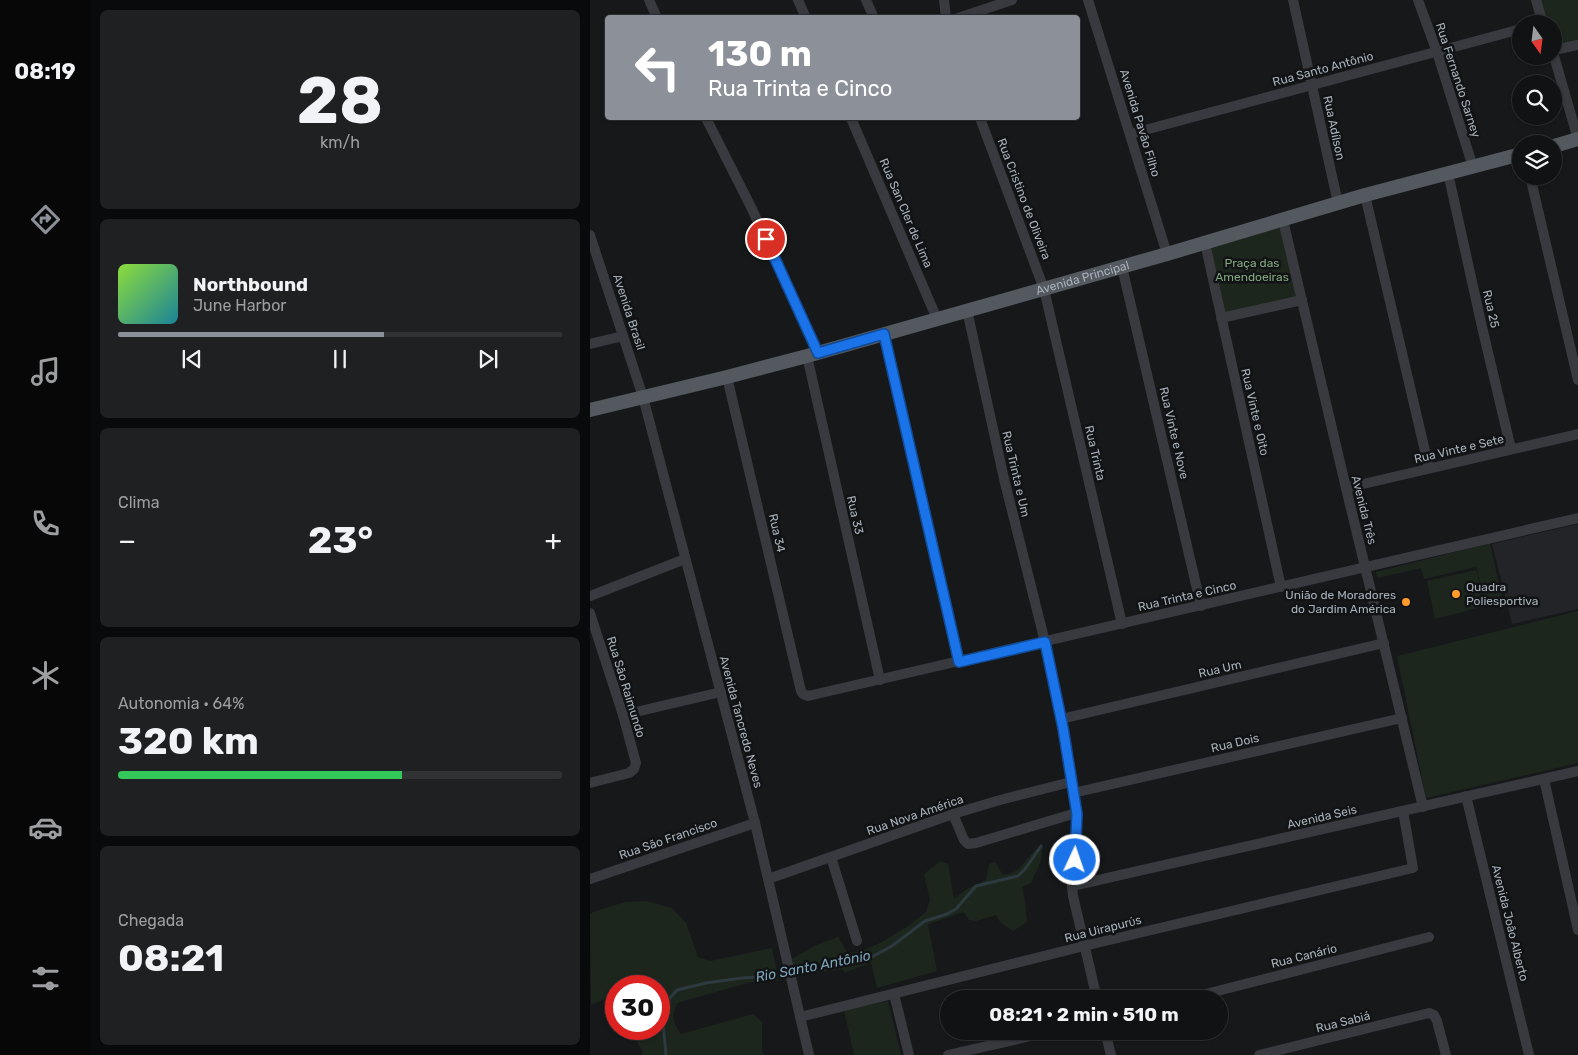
<!DOCTYPE html>
<html lang="pt">
<head>
<meta charset="utf-8">
<style>
	body { margin:0; font-family:Rubik,sans-serif; background:#1e2022; color:#f1f3f6; height:100vh; display:flex; flex-direction:column; font-size:19px; white-space:nowrap }
	* { box-sizing:border-box; margin:0 }
	p { font-size:16px; color:#9c9ea0 }
	.icon { flex:none; width:28px; height:28px; fill:none; stroke:currentColor; stroke-width:2; stroke-linecap:round; stroke-linejoin:round }
	.map { position:relative; flex:1; overflow:hidden }
	.side { display:flex; flex-direction:column; gap:10px; padding:10px; background:#090a0b; width:500px }
	.side>* { flex:none }
	.guide { position:absolute; left:15px; top:15px; width:475px; height:105px; border-radius:5px; box-shadow:0 1px 4px #0004,0 0 0 1px #303234; background:#8c9099; color:#fff; overflow:hidden }
	.needle { width:32px; rotate:166deg }
	.tools { position:absolute; left:922px; top:15px; display:grid; gap:10px }
	.tools a { display:grid; place-items:center; width:50px; height:50px; border-radius:50%; background:#111214; box-shadow:0 1px 4px #0004,0 0 0 1px #303234; font-size:25px }
	.speed { position:absolute; left:15px; top:975px; display:flex; gap:10px; font-size:25px; font-weight:700; text-align:center }
	.speed>* { display:grid; place-content:center; width:65px; height:65px; border-radius:50%; background:#111214; box-shadow:0 1px 4px #0004,0 0 0 1px #303234; line-height:1 }
	.speed .limit { border:8px solid #d22; background:#fff; color:#111 }
	.pin { position:absolute; display:grid; place-items:center; width:42px; height:42px; color:#fff; margin:-21px; border:2px solid #fff; border-radius:50%; box-shadow:0 1px 5px #0007 }
	.me { position:absolute; width:55px; margin:-28px; rotate:3deg; stroke-linejoin:round; filter:drop-shadow(0 0 4px #0008) }
	.turn { display:flex; align-items:center; gap:18px; height:105px; padding:0 20px; font-size:22px }
	.turn .icon { width:65px; height:65px; stroke-width:2.5 }
	.turn b { display:block; font-size:35px; line-height:42px }
	.big { font-size:38px; font-weight:700; line-height:1.1 }
	.side .tile { flex:1; display:flex; flex-direction:column; justify-content:center; gap:8px; min-width:0; padding:0 18px; border-radius:8px; background:#1e2022 }
	.side .dial { align-items:center; gap:0 }
	.dial b { font-size:65px; line-height:1 }
	.song { display:flex; align-items:center; gap:15px }
	.cover { width:60px; height:60px; border-radius:8px; background:linear-gradient(135deg,hsl(90 70% 55%),hsl(190 70% 35%)) }
	.played { height:5px; border-radius:2px; background:linear-gradient(90deg,#8c9099 60%,#303234 60%) }
	.keys { display:flex; justify-content:space-around; direction:ltr }
	.heat { display:flex; justify-content:space-between; align-items:center; font-size:28px; direction:ltr }
	.charge { height:8px; border-radius:4px; background:linear-gradient(90deg,#34c759 64%,#303234 0) }
	.trip { position:absolute; left:350px; top:990px; width:288px; height:50px; border-radius:25px; background:#111214; box-shadow:0 1px 4px #0004,0 0 0 1px #303234; font-weight:700; line-height:50px; text-align:center }
	main { display:flex; flex:1; min-height:0 }
	.menu { display:flex; flex-direction:column; width:90px; justify-content:space-around; align-items:center; background:#070708; color:#9c9ea0 }
	.menu .icon { width:35px; height:35px }
	.menu .active { color:#8c9099 }
	.menu b { font-size:22px; color:#f1f3f6 }
	.map>svg:first-child { display:block }
	.built { fill:#232427 }
	.green { fill:#1d261d }
	.lines { fill:none; stroke-linecap:round; stroke-linejoin:round }
	.stream { stroke:#2c3a40; stroke-width:3 }
	.minor { stroke:#383a3f; stroke-width:10 }
	.major { stroke:#54585f; stroke-width:14 }
	.route-casing { stroke:#114b97; stroke-width:12 }
	.route { stroke:#1a73e8; stroke-width:9 }
	.poi-dot { fill:#ff9a2b; stroke:#121315; stroke-width:2 }
	.labels { text-anchor:middle; stroke-width:5; stroke-linejoin:round; paint-order:stroke }
	.street-label { font-size:12px; fill:#a8b1bb; stroke:#121315 }
	.park-label { font-size:12px; fill:#81a87e; stroke:#121315 }
	.poi-label { font-size:12px; fill:#a8b1bb; stroke:#121315; text-anchor:start }
	.water-label { font-size:14px; font-style:italic; fill:#7ca5b9; stroke:#121315 }
</style>
</head>
<body>
<main>
<nav class="menu">
<b>08:19</b>
<svg class="icon active" aria-label="directions" viewBox="0 0 24 24"><path d="M12 3l9 9-9 9-9-9zM9 14v-3h6M13 9l2 2-2 2"/></svg>
<svg class="icon" aria-label="music" viewBox="0 0 24 24"><path d="M9 18V5l10-2v13"/><circle cx="6" cy="18" r="3"/><circle cx="16" cy="16" r="3"/></svg>
<svg class="icon" aria-label="phone" viewBox="0 0 24 24"><path d="M5 4h4l2 5-3 2q2 4 5 5l2-3 5 2v4C11 20 4 13 5 4z"/></svg>
<svg class="icon" aria-label="climate" viewBox="0 0 24 24"><path d="M12 3v18M4 7l16 10M4 17L20 7"/></svg>
<svg class="icon" aria-label="car" viewBox="0 0 24 24"><path d="M5 17H2v-5l4-1 3-4h7l3 4 3 1v5h-3M9 17h6M6 11h13"/><circle cx="7" cy="17" r="2"/><circle cx="17" cy="17" r="2"/></svg>
<svg class="icon" aria-label="filters" viewBox="0 0 24 24"><path d="M4 7h16M4 17h16"/><circle cx="9" cy="7" r="2"/><circle cx="15" cy="17" r="2"/></svg>
</nav>
<section class="side">
<div class="tile dial"><b>28</b><p>km/h</p></div>
<div class="tile">
<div class="song"><i class="cover"></i><div><b>Northbound</b><p>June Harbor</p></div></div>
<div class="played"></div>
<div class="keys"><svg class="icon" aria-label="previous" viewBox="0 0 24 24"><path d="M18 5L8 12l10 7zM5 5v14"/></svg><svg class="icon" aria-label="pause" viewBox="0 0 24 24"><path d="M8 5v14M16 5v14"/></svg><svg class="icon" aria-label="next" viewBox="0 0 24 24"><path d="M6 5l10 7-10 7zM19 5v14"/></svg></div>
</div>
<div class="tile"><p>Clima</p>
<div class="heat"><a>−</a><b class="big">23°</b><a>+</a></div>
</div>
<div class="tile"><p>Autonomia · 64%</p><b class="big">320 km</b><div class="charge"></div></div>
<div class="tile"><p>Chegada</p><b class="big">08:21</b></div>
</section>
<div class="map">
<svg width="988" height="1055" viewBox="0 0 988 1055">
	<rect width="100%" height="100%" fill="#17181a"/>
	<!-- built -->
	<polygon class="built" points="988,524 988,609 922,624 902,544"/>
	<!-- green -->
	<g class="green">
		<polygon points="946,0 988,0 988,44 964,49 964,24 954,24"/>
		<polygon points="692,221 710,299 633,316 616,244"/>
		<polygon points="900,543 913,602 896,606 886,567 834,579 831,568 787,578 786,572"/>
		<polygon points="886,570 895,606 845,619 837,581"/>
		<polygon points="988,611 988,763 836,798 807,656"/>
		<path d="M453,846L450,863L441,883L432,887L435,901L437,922L423,931L410,922L406,915L386,921L379,920L374,912L338,924L347,971L287,988L281,962L255,973L252,969L205,976L200,960L226,945L248,937L258,953L272,951L292,942L318,926L336,912L340,900L334,874L350,861L358,864L364,899L377,889L396,880L399,864L405,862L413,875C417,874 422,873 426,871C436,864 441,849 453,846Z"/>
		<path d="M56,901L82,908L96,923L108,957L120,961L182,948L189,981L161,982L87,1003C81,1016 83,1023 91,1034L163,1014L172,1022V1051L174,1055H52V1051L41,1029H69V986H26V998L25,995L1,1005L0,913L35,902Z"/>
		<polygon points="298,1001 311,1055 264,1055 254,1010"/>
	</g>
	<g class="lines">
		<!-- stream -->
		<polyline class="stream" points="76,1055 72,1011 79,999 87,990 116,983 152,978 182,976 278,959 302,946 335,921 357,914 366,909 386,886 428,876 436,868 451,846"/>
		<!-- minor -->
		<g class="minor">
			<polyline points="59,0 67,18"/>
			<polyline points="208,0 216,18"/>
			<polyline points="276,0 284,18"/>
			<polyline points="354,0 356,18"/>
			<polyline points="498,0 577,254"/>
			<polyline points="703,0 748,203"/>
			<polyline points="828,0 847,52 883,167"/>
			<polyline points="946,0 953,24"/>
			<polyline points="368,18 422,0"/>
			<polyline points="964,50 988,45"/>
			<polyline points="964,56 988,139"/>
			<polyline points="116,118 161,207 228,353"/>
			<polyline points="261,118 347,319"/>
			<polyline points="390,118 454,289 532,624"/>
			<polyline points="540,134 931,29"/>
			<polyline points="858,173 892,327 921,449"/>
			<polyline points="940,176 988,380"/>
			<polyline points="775,195 839,468"/>
			<polyline points="693,220 756,488 833,807"/>
			<polyline points="0,235 53,397 165,823 219,1055"/>
			<polyline points="615,243 691,587"/>
			<polyline points="532,267 611,606"/>
			<polyline points="377,310 414,479 455,642 473,728 487,814 484,875 482,886 483,896 507,999"/>
			<polyline points="631,318 712,300"/>
			<polyline points="294,334 369,662"/>
			<polyline points="0,344 33,336"/>
			<polyline points="217,356 290,680"/>
			<polyline points="137,377 211,691 213,694 218,696 988,518"/>
			<polyline points="756,488 988,434"/>
			<polyline points="0,596 95,559"/>
			<polyline points="0,613 33,715 46,763 44,769 39,773 0,783"/>
			<polyline points="33,715 131,692"/>
			<polyline points="471,719 794,643"/>
			<polyline points="954,779 988,930"/>
			<polyline points="483,793 812,718"/>
			<polyline points="876,796 939,1055"/>
			<polyline points="363,814 374,840 378,844 386,843 486,813"/>
			<polyline points="241,857 267,941"/>
			<polyline points="0,879 165,823"/>
			<polyline points="178,879 363,814 410,800 481,782"/>
			<polyline points="482,886 988,771"/>
			<polyline points="304,994 319,1055"/>
			<polyline points="596,999 839,937"/>
			<polyline points="210,1017 494,946 823,868 813,811"/>
			<polyline points="515,1031 521,1055"/>
			<polyline points="358,1055 463,1031"/>
			<polyline points="669,1055 839,1013 844,1015 847,1021 856,1055"/>
		</g>
		<!-- major -->
		<g class="major">
			<polyline points="964,146 988,139"/>
			<path id="s1" d="M0,410L137,377L217,356L577,254L775,195L931,154"/>
		</g>
	</g>
	<g class="lines">
		<defs>
			<polyline id="route" points="176,239 228,353 294,334 369,662 455,642 473,728 487,814 485,860"/>
		</defs>
		<!-- route casing -->
		<use href="#route" class="route-casing"/>
		<!-- route -->
		<use href="#route" class="route"/>
	</g>
	<!-- markers -->
	<g class="poi-dot">
		<circle cx="866" cy="594" r="5"/>
		<circle cx="816" cy="602" r="5"/>
	</g>
	<g class="labels">
		<!-- street labels -->
		<g class="street-label">
			<text transform="translate(733 69) rotate(-15)" y="4">Rua Santo Antônio</text>
			<text transform="translate(868 80) rotate(72)" y="4">Rua Fernando Sarney</text>
			<text transform="translate(550 123) rotate(73)" y="4">Avenida Pavão Filho</text>
			<text transform="translate(744 128) rotate(78)" y="4">Rua Adílson</text>
			<text transform="translate(434 199) rotate(69)" y="4">Rua Cristino de Oliveira</text>
			<text transform="translate(316 213) rotate(67)" y="4">Rua San Cler de Lima</text>
			<text dy="4" stroke="none"><textPath href="#s1" startOffset="510">Avenida Principal</textPath></text>
			<text transform="translate(901 309) rotate(77)" y="4">Rua 25</text>
			<text transform="translate(39 312) rotate(72)" y="4">Avenida Brasil</text>
			<text transform="translate(665 412) rotate(77)" y="4">Rua Vinte e Oito</text>
			<text transform="translate(584 433) rotate(77)" y="4">Rua Vinte e Nove</text>
			<text transform="translate(869 449) rotate(-13)" y="4">Rua Vinte e Sete</text>
			<text transform="translate(505 453) rotate(77)" y="4">Rua Trinta</text>
			<text transform="translate(426 474) rotate(77)" y="4">Rua Trinta e Um</text>
			<text transform="translate(774 510) rotate(76)" y="4">Avenida Três</text>
			<text transform="translate(265 515) rotate(77)" y="4">Rua 33</text>
			<text transform="translate(187 533) rotate(77)" y="4">Rua 34</text>
			<text transform="translate(597 596) rotate(-13)" y="4">Rua Trinta e Cinco</text>
			<text transform="translate(630 669) rotate(-13)" y="4">Rua Um</text>
			<text transform="translate(36 687) rotate(73)" y="4">Rua São Raimundo</text>
			<text transform="translate(151 722) rotate(75)" y="4">Avenida Tancredo Neves</text>
			<text transform="translate(645 743) rotate(-13)" y="4">Rua Dois</text>
			<text transform="translate(325 815) rotate(-19)" y="4">Rua Nova América</text>
			<text transform="translate(732 817) rotate(-13)" y="4">Avenida Seis</text>
			<text transform="translate(78 839) rotate(-19)" y="4">Rua São Francisco</text>
			<text transform="translate(920 923) rotate(76)" y="4">Avenida João Alberto</text>
			<text transform="translate(513 929) rotate(-14)" y="4">Rua Uirapurύs</text>
			<text transform="translate(714 956) rotate(-14)" y="4">Rua Canário</text>
			<text transform="translate(753 1022) rotate(-14)" y="4">Rua Sabiá</text>
		</g>
		<!-- park labels -->
		<g class="park-label">
			<text x="662" y="267">Praça das<tspan x="662" dy="14">Amendoeiras</tspan></text>
		</g>
		<!-- poi labels -->
		<g class="poi-label">
			<text x="876" y="591">Quadra<tspan x="876" dy="14">Poliesportiva</tspan></text>
			<text x="806" y="599" text-anchor="end">União de Moradores<tspan x="806" dy="14">do Jardim América</tspan></text>
		</g>
		<!-- water labels -->
		<g class="water-label">
			<text transform="translate(223 966) rotate(-11)" y="5">Rio Santo Antônio</text>
		</g>
	</g>
</svg>
<div class="tools">
<a><svg class="needle" viewBox="-14 -14 28 28"><path d="M0-13l5 13h-10z" fill="#e53935"/><path d="M0 13l5-13h-10z" fill="#9c9ea0"/></svg></a>
<a><svg class="icon" aria-label="search" viewBox="0 0 24 24"><circle cx="10" cy="10" r="6"/><path d="M15 15l6 6"/></svg></a>
<a><svg class="icon" aria-label="layers" viewBox="0 0 24 24"><path d="M12 4l9 5-9 5-9-5zM3 14l9 5 9-5"/></svg></a>
</div>
<div class="speed"><div class="limit">30</div></div>
<div class="pin" style="left:176px;top:239px;background:#d93025"><svg class="icon" aria-label="arrive" viewBox="0 0 24 24"><path d="M6 21V4h12l-3 4 3 4H6"/></svg></div>
<svg class="me" style="left:485px;top:860px" viewBox="-20 -20 40 40"><circle r="17" fill="#1a73e8" stroke="#fff" stroke-width="3"/><path d="M0-11L8 9 0 5-8 9z" fill="#fff"/></svg>
<div class="trip">08:21 · 2 min · 510 m</div>
<div class="guide">
<div class="turn"><svg class="icon" aria-label="left" viewBox="0 0 24 24"><path d="M17 20v-9H6M10 6l-5 5 5 5"/></svg><div><b>130 m</b>Rua Trinta e Cinco</div></div>
</div>
</div>
</main>
</body>
</html>
